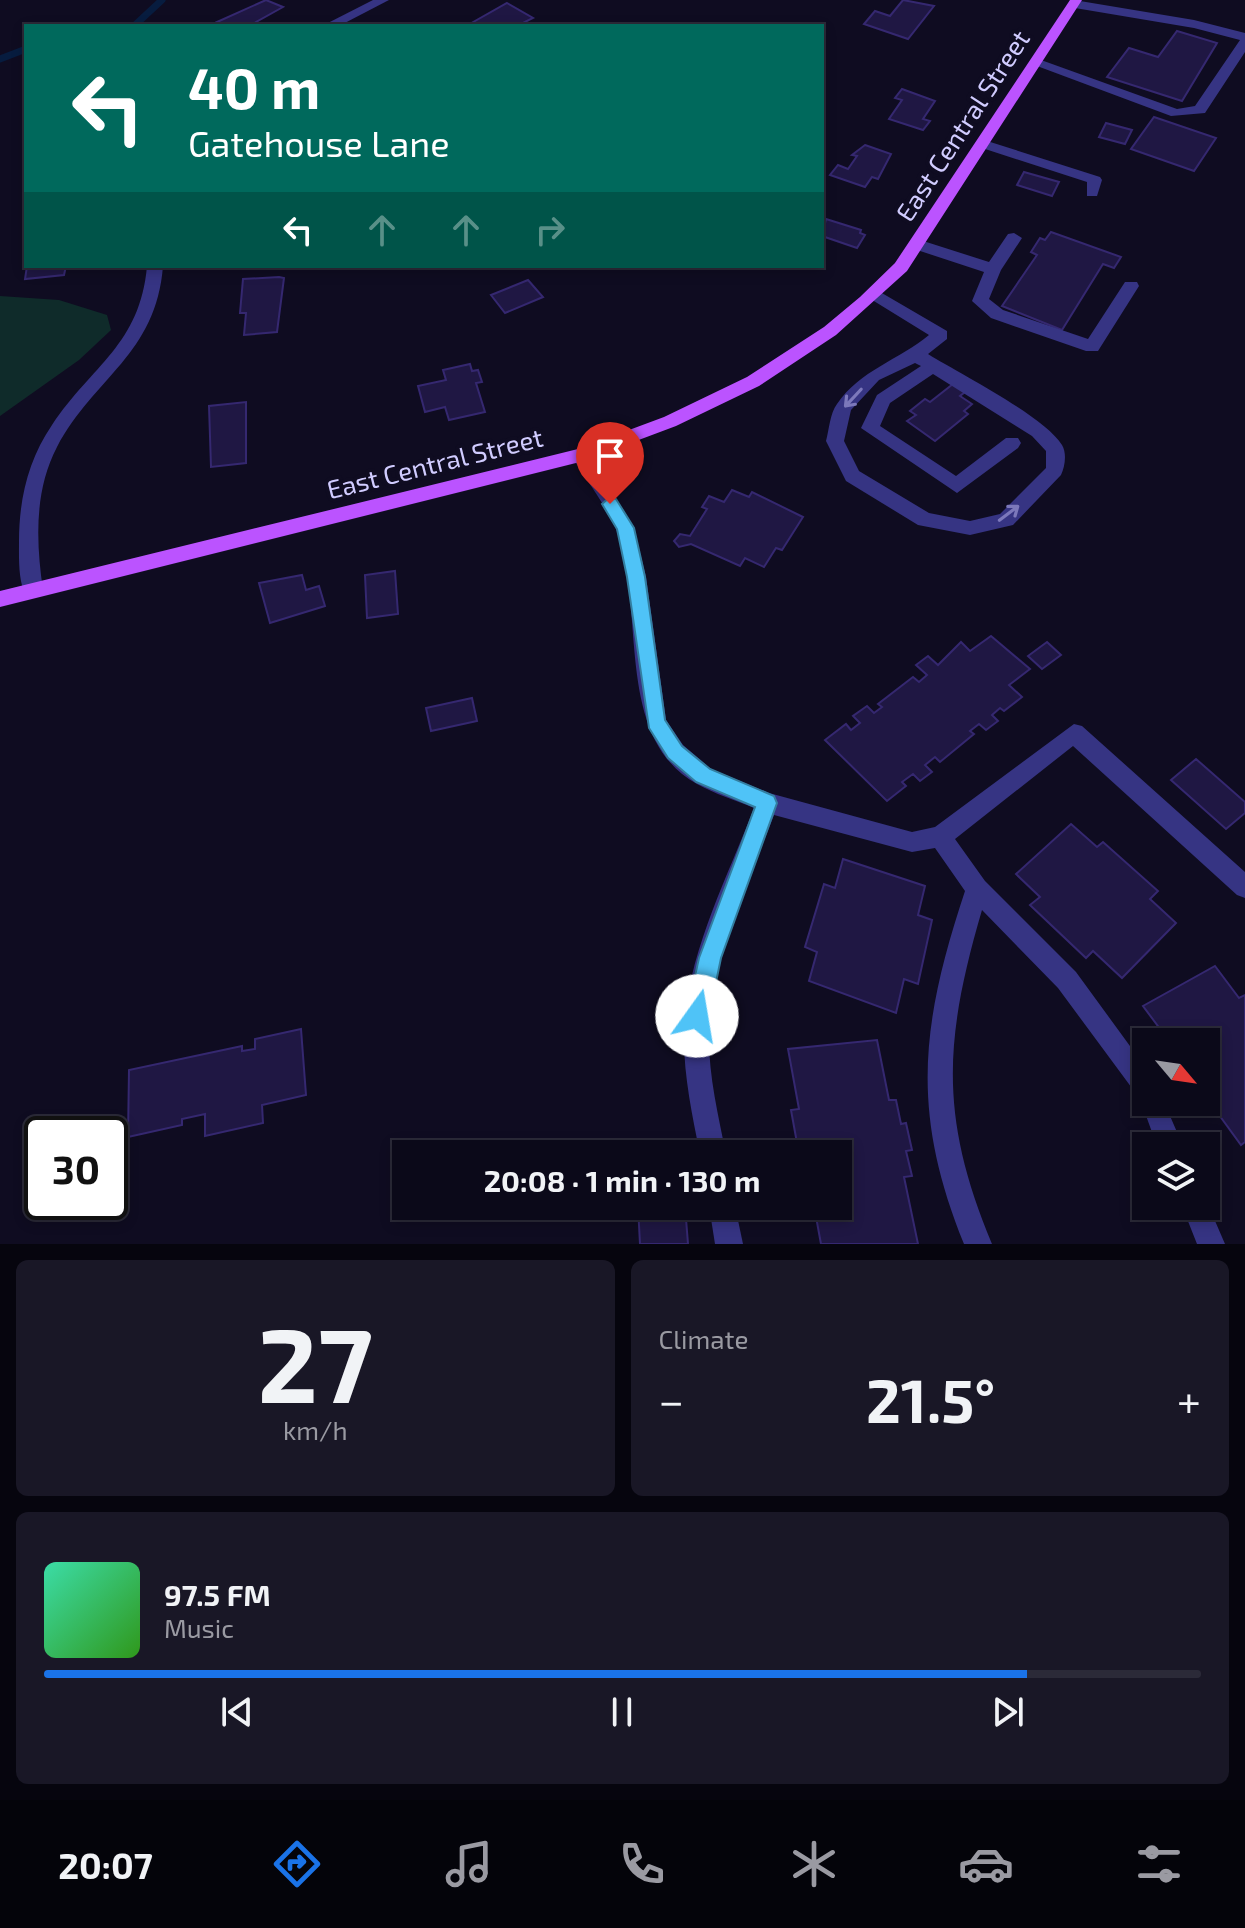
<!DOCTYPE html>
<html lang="en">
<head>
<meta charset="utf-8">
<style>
	body { margin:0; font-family:"Exo 2",sans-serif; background:#191726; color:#f1f3f6; height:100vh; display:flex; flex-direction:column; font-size:30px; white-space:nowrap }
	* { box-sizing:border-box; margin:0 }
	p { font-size:26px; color:#9a9aa2 }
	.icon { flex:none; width:44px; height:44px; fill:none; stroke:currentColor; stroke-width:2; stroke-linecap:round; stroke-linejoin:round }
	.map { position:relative; height:1244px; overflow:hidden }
	.drawer { display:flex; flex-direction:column; gap:16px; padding:16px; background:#06050e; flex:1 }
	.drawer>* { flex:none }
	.banner { position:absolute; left:24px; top:24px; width:800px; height:244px; border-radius:0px; box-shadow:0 4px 12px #0003,0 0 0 2px #2b2a38; background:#00695c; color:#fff; overflow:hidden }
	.needle { width:52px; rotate:119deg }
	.fabs { position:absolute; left:1132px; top:1028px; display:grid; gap:16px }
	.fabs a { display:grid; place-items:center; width:88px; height:88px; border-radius:0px; background:#0b0919; box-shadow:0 4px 12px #0003,0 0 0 2px #2b2a38; font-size:40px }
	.speed { position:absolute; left:24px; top:1116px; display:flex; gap:16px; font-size:40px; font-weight:700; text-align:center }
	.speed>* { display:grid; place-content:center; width:104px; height:104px; border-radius:50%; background:#0b0919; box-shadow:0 4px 12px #0003,0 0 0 2px #2b2a38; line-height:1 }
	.speed .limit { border:4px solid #111; border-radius:12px; background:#fff; color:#111 }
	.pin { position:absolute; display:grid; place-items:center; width:68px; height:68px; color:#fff; margin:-82px -34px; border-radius:50% 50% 50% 0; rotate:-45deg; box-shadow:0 0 8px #0007 }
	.pin .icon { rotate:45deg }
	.me { position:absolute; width:88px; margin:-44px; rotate:13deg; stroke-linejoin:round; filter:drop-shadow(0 0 6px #0008) }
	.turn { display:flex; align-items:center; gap:28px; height:168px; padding:0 32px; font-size:36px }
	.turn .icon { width:104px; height:104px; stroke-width:2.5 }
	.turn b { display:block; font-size:56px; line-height:68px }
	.lanes { display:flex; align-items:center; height:76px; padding:0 32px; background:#0003; justify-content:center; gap:40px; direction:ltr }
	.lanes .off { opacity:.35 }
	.big { font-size:60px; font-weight:700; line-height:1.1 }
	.drawer .tile { flex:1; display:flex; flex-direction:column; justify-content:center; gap:12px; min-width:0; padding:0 28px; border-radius:12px; background:#191726 }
	.drawer .dial { align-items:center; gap:0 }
	.dial b { font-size:104px; line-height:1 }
	.song { display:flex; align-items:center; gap:24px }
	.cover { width:96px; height:96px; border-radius:12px; background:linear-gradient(135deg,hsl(160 70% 55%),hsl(110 70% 35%)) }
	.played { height:8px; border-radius:4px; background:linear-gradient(90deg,#1a73e8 85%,#2b2a38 85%) }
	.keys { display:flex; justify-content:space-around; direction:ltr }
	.heat { display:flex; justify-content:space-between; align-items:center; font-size:44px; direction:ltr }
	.drawer .tiles { flex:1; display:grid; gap:16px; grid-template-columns:1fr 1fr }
	.tile:last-child { grid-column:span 2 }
	.trip { position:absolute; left:392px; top:1140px; width:460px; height:80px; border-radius:0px; background:#0b0919; box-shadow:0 4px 12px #0003,0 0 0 2px #2b2a38; font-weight:700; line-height:80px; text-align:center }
	.menu { display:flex; height:128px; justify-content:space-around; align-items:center; background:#04040a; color:#9a9aa2 }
	.menu .icon { width:56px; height:56px }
	.menu .selected { color:#1a73e8 }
	.menu b { font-size:36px; color:#f1f3f6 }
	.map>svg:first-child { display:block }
	.green { fill:#0f2b2a }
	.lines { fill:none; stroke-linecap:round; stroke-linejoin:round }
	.stream { stroke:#071c3f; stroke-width:7 }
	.building { fill:#1f1743; stroke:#352870; stroke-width:2 }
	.minor { fill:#363483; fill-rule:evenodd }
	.major { fill:#bb53ff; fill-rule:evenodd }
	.oneway { stroke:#7c78bb }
	.route { fill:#4fc3f7; stroke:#337fa1; stroke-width:2 }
	.labels { text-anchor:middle; stroke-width:8; stroke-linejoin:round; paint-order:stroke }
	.street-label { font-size:26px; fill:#d1ccff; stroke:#0f0c21 }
</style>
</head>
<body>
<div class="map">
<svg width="1245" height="1244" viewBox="0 0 1245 1244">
	<rect width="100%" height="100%" fill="#0f0c21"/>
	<!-- green -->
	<polygon class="green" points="0,296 59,300 107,315 111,330 79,360 0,416"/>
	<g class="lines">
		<!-- stream -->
		<g class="stream">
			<polyline points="134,26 162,0"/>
			<polyline points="0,59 26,49"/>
		</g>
	</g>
	<!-- building -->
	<g class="building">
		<polygon points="266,0 283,7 249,26 223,26 217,22"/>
		<polygon points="903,0 934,6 908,39 864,24 875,11 890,16"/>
		<polygon points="507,3 533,18 517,26 468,25"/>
		<polygon points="1177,31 1217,43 1182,101 1107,77 1129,48 1158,57"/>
		<polygon points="902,89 935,101 923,119 930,121 923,130 889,119 902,100 895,98"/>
		<polygon points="1154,117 1216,138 1194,171 1131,149"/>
		<polygon points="1106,123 1132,130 1125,144 1099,137"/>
		<polygon points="865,145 891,154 878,179 872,177 865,187 830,175 838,165 848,169 857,156 852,155"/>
		<polygon points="1024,172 1059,182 1052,196 1017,185"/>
		<polygon points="826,219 861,230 860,233 865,235 857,248 822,236"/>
		<polygon points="1051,232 1121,257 1114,268 1103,264 1062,330 1002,306 1037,255 1031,252 1040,238 1045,240"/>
		<polygon points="27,266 66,266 64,275 25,279"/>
		<polygon points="279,277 284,278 277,332 244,335 246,313 240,313 243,279"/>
		<polygon points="528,280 543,297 505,313 491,295"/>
		<polygon points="470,364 472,371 478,370 482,382 476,383 485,412 449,420 445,407 425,412 418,386 446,380 443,370"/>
		<polygon points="953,384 965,392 960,396 972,404 964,411 968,414 935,441 907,421 916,415 910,411 925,399 930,402"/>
		<polygon points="246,402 246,463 211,467 209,406"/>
		<polygon points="732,490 749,497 752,492 803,517 782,550 776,548 764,567 745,558 740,566 691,544 679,547 674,541 680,534 690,536 707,509 702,507 709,496 724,502"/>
		<polygon points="395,571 398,614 367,618 365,575"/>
		<polygon points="302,575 306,590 319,586 325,606 270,623 259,583"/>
		<polygon points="991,636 1030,669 1009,685 1022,697 1004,711 1000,708 992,715 998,721 986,730 979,724 970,731 974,734 940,762 935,757 925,765 932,772 920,781 913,774 902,782 906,786 887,801 825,740 846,724 851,730 860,723 853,716 867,706 874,713 882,707 878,704 913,677 919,682 927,675 916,665 928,656 938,665 961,642 970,651"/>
		<polygon points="1047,642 1061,655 1042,669 1028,656"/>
		<polygon points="472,698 477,721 431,731 426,708"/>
		<polygon points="1196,759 1245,802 1245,813 1226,829 1171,780"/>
		<polygon points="1071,824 1097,847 1103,842 1158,891 1150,899 1176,923 1122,978 1093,951 1086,958 1030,905 1040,897 1016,874"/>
		<polygon points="843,859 925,886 918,915 932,920 918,984 904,979 896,1013 809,981 817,952 805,947 824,884 835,888"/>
		<polygon points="1215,966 1239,998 1245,995 1245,1142 1241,1145 1214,1108 1204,1114 1196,1102 1206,1102 1206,1042 1158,1042 1166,1037 1143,1006"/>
		<polygon points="301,1029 306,1095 262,1105 263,1123 205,1136 205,1114 182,1119 182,1125 128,1137 129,1070 242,1046 242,1051 255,1049 255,1039"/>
		<polygon points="877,1040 889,1100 896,1100 901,1124 906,1123 912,1150 906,1151 912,1176 904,1177 918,1244 821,1244 814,1206 838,1206 838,1154 799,1154 791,1110 799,1109 788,1049"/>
		<polygon points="638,1206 685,1206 688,1244 640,1244"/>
	</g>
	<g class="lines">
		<!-- minor -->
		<g class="minor">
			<polygon points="373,0 389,0 339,26 322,26"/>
			<polygon points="1074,0 1194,20 1245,33 1245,52 1205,113 1171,116 1029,63 1041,60 1177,109 1195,106 1240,40 1194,28 1069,7 1069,1"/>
			<polygon points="984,140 1100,177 1102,180 1097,196 1087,196 1087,182 979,147 979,141"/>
			<polygon points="1014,233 1022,238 1001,270 989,299 1003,310 1088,339 1125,282 1137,282 1139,286 1098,351 1086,351 991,318 972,301 984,272 911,248 909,244 917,239 989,262 1008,234"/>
			<path d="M147,266H163C156,355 94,377 57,447C34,491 36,542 43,590L40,596H26C18,581 19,558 19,541C19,500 28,460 52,425C92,365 140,345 147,266Z"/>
			<path d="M875,289L947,331V339L928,354C960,374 1044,416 1062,445C1067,453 1065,467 1061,475L1013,525L970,535L918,525L846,481L826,441C829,430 830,413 837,404C860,370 899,360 929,335L869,298V290ZM915,363L921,366L877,395L861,428L957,493L1018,448L1021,443L1018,438H1006L956,476L880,426L890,403L933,374L1032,436L1046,451V468L1000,514L970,521L929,513L859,471L844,441L851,410L879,380Z"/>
			<path d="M580,448L586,450L634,528L646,577L666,720L683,745L711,769L769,793L912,832L935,827L1074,724L1082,726L1245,872V898L1237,895L1073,746L955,839L985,881L1076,972L1146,1068V1102H1164L1183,1146H1157L1140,1099L1058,988L982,910C944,1040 939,1117 992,1244H964C910,1111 921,1024 965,891L935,848L912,852L774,815C748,884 710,957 709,1032C708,1073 718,1114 726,1154H700C692,1114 683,1073 684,1031C687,954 727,879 754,808C735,800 715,794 697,784C612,737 647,606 616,529C605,503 585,479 571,455Z"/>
			<polygon points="1206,1200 1225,1244 1197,1244 1182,1206 1206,1206"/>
			<polygon points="709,1206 735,1206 743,1244 715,1244"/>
		</g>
		<!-- major -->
		<polygon class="major" points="1070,0 1082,0 907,271 836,335 759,386 676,426 580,462 0,607 0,591 578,449 664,417 747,377 824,327 860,297 895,263"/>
	</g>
	<!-- one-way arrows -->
	<defs><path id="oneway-shaft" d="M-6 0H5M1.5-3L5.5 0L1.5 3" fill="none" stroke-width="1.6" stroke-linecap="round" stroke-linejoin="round" transform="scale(2)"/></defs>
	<g class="oneway">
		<use href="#oneway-shaft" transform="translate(853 398) rotate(133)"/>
		<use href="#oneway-shaft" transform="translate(1009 513) rotate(-37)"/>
	</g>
	<!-- route -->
	<polygon class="route" points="610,497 616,499 634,528 645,577 665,720 682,746 710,769 774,796 777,803 721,958 709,1016 705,1024 697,1027 690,1024 686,1016 699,958 755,807 696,782 668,758 649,728 627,577 617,529 602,504"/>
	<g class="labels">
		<!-- street labels -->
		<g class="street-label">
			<text transform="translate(963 126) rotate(-57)" y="9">East Central Street</text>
			<text transform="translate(435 464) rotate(-14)" y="9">East Central Street</text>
		</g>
	</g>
</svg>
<div class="fabs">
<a><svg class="needle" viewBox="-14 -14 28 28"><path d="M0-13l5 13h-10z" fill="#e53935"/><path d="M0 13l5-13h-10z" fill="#9a9aa2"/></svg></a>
<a><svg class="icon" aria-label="layers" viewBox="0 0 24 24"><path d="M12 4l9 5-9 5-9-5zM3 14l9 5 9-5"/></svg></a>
</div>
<div class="speed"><div class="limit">30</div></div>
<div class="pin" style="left:610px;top:504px;background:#d93025"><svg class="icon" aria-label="arrive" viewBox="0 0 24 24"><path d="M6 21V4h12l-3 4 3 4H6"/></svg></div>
<svg class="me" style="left:697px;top:1016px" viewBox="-20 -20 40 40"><circle r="19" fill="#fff"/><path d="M0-13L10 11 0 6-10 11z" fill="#4fc3f7"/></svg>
<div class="trip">20:08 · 1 min · 130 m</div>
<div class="banner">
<div class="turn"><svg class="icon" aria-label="left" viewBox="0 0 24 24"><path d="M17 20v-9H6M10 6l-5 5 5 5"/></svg><div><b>40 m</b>Gatehouse Lane</div></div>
<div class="lanes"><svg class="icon" aria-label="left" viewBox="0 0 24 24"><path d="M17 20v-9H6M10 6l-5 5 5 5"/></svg><svg class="icon off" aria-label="ahead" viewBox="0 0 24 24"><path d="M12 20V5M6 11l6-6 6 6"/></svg><svg class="icon off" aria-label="ahead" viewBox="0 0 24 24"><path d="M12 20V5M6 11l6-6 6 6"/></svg><svg class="icon off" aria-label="right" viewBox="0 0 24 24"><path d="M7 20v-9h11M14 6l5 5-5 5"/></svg></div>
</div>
</div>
<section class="drawer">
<div class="tiles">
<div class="tile dial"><b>27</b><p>km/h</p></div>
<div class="tile"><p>Climate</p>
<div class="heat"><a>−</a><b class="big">21.5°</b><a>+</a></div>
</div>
<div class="tile">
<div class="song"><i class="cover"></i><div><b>97.5 FM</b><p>Music</p></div></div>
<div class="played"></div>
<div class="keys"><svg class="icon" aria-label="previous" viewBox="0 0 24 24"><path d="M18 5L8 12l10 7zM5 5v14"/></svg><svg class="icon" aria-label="pause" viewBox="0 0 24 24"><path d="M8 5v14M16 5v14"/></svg><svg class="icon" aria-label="next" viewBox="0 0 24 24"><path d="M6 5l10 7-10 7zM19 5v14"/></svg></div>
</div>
</div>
</section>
<nav class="menu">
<b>20:07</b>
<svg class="icon selected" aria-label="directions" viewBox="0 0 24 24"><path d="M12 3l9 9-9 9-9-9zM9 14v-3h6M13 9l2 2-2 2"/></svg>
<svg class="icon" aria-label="music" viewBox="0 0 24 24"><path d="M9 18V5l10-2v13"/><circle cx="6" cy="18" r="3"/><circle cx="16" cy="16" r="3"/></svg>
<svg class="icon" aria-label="phone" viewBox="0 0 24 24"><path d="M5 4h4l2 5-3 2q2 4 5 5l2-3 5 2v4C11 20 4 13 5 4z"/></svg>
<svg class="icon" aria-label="climate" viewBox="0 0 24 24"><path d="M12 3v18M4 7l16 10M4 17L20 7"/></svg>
<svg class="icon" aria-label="car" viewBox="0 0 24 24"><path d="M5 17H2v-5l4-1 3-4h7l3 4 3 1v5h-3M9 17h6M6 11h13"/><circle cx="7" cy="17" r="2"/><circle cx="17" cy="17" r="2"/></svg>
<svg class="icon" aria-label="filters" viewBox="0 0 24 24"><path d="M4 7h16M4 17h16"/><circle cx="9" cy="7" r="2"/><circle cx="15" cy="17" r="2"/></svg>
</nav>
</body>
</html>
